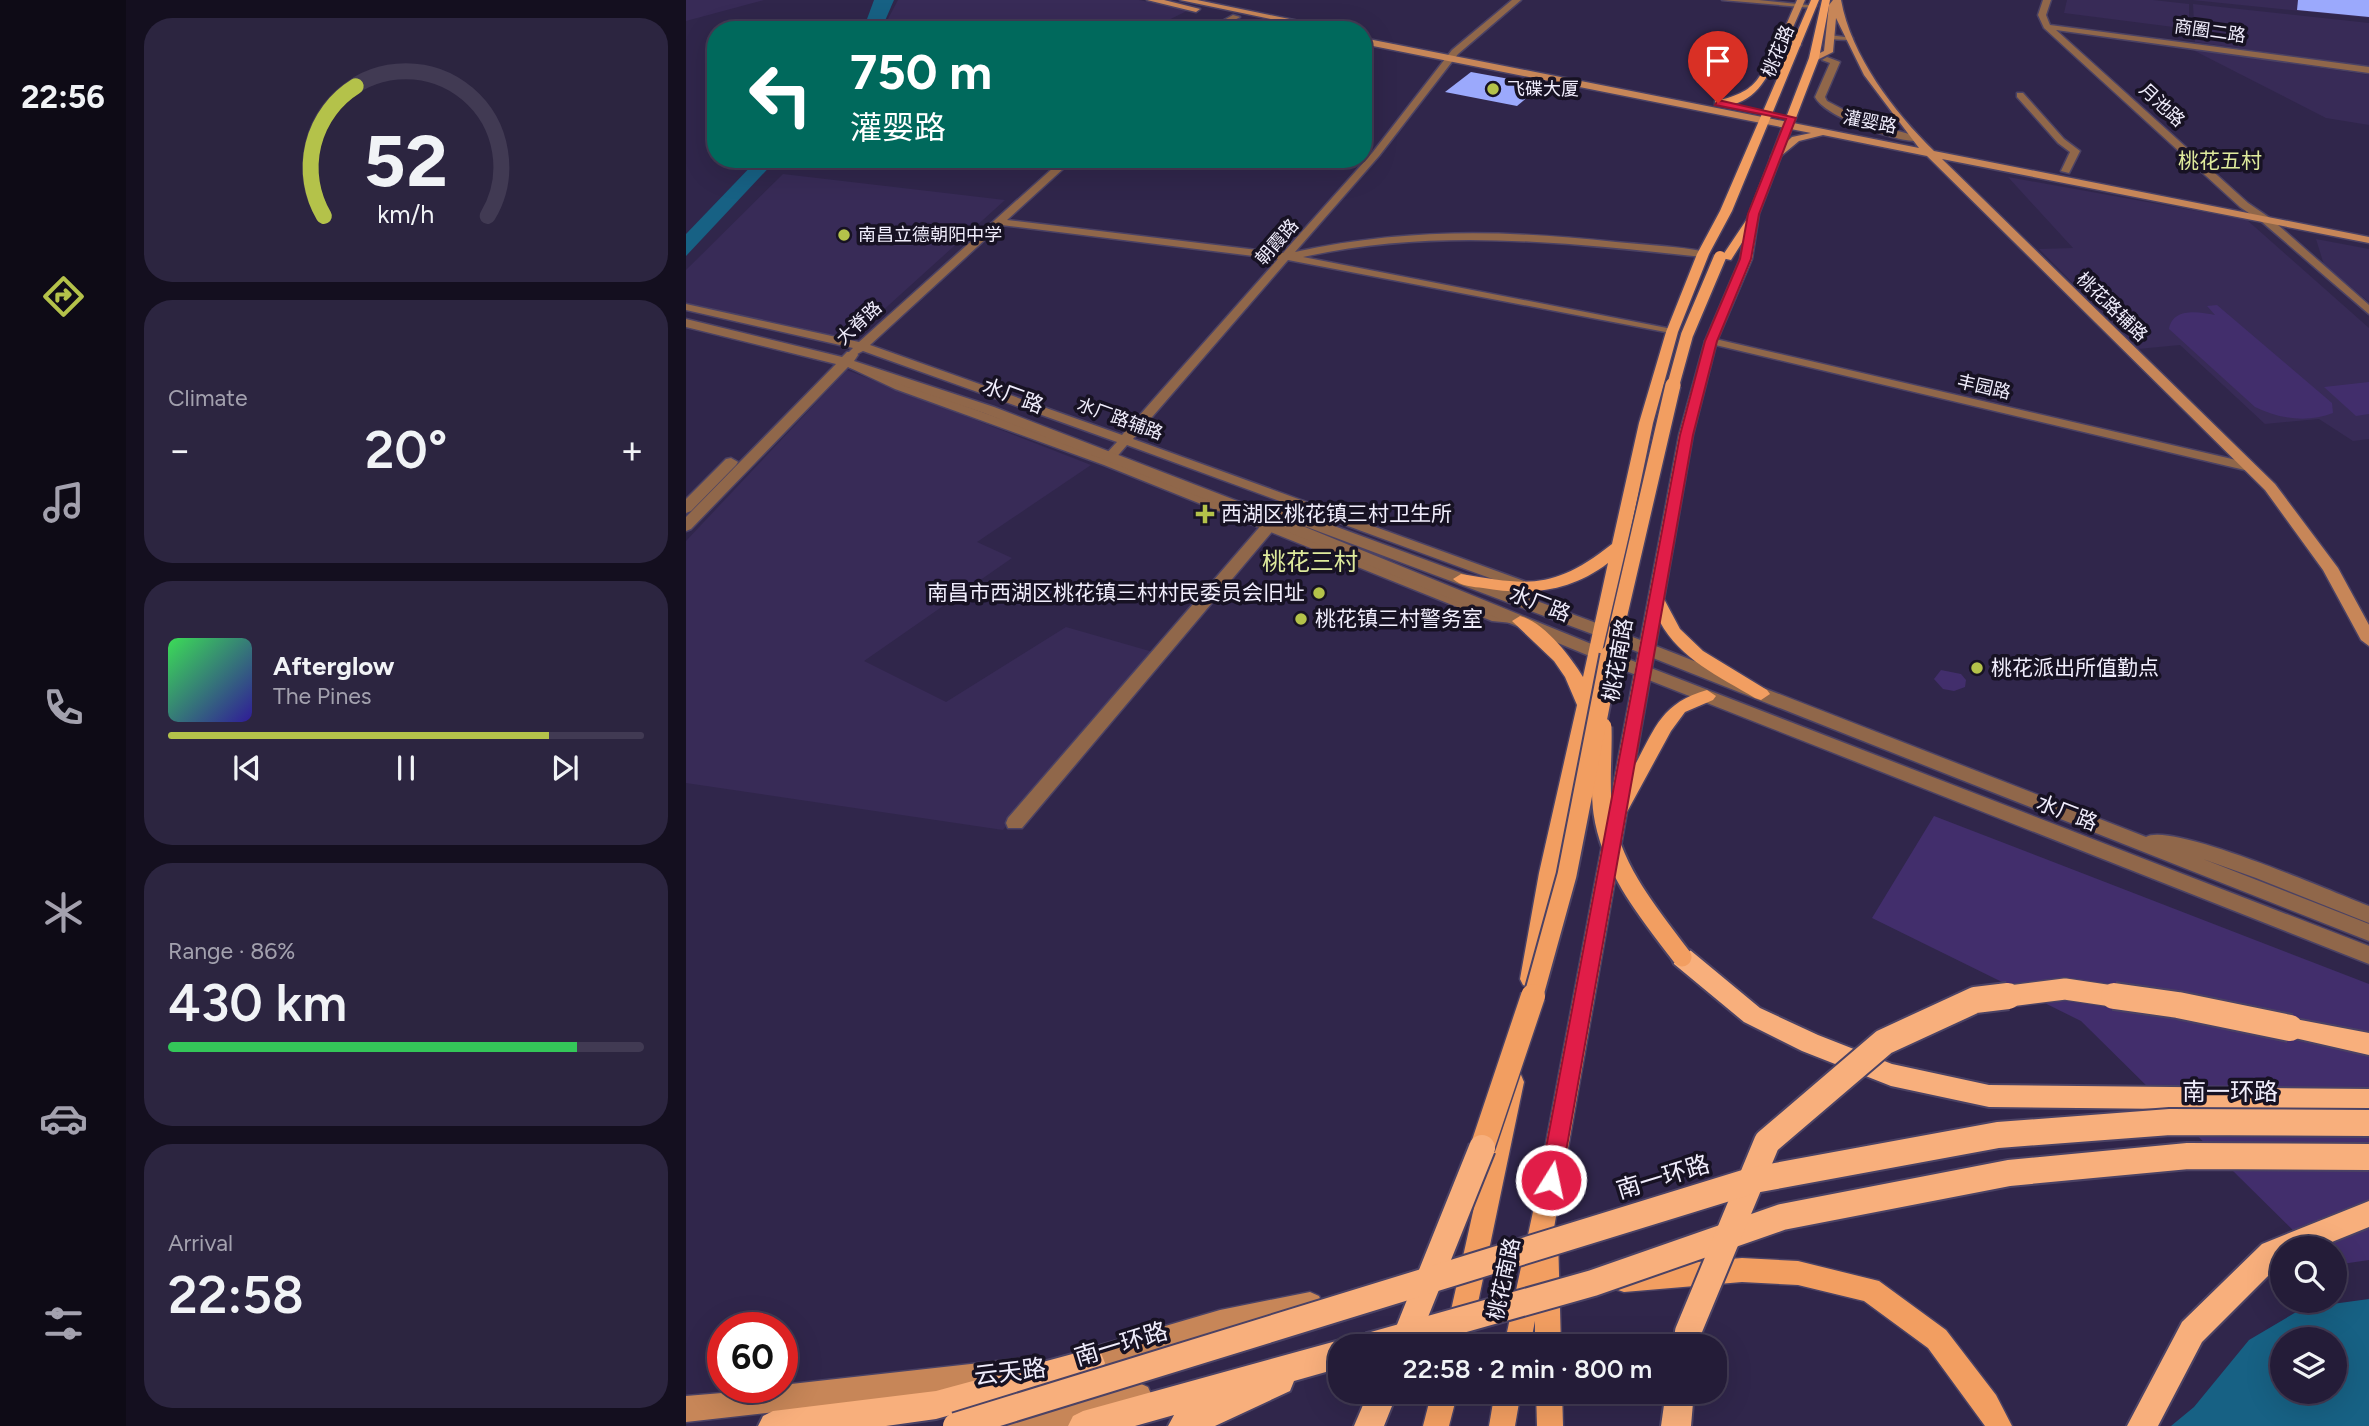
<!DOCTYPE html>
<html lang="en">
<head>
<meta charset="utf-8">
<style>
	body { margin:0; font-family:Figtree,"Noto Sans SC",sans-serif; background:#2c2540; color:#f1f3f6; height:100vh; display:flex; flex-direction:column; font-size:26px; white-space:nowrap }
	* { box-sizing:border-box; margin:0 }
	p { font-size:23px; color:#a3a1ae }
	.icon { flex:none; width:38px; height:38px; fill:none; stroke:currentColor; stroke-width:2; stroke-linecap:round; stroke-linejoin:round }
	.map { position:relative; flex:1; overflow:hidden }
	.drawer { display:flex; flex-direction:column; gap:18px; padding:18px; background:#140f1f; width:560px }
	.drawer>* { flex:none }
	.top-card { position:absolute; left:21px; top:21px; width:665px; height:147px; border-radius:28px; box-shadow:0 7px 28px #0002,0 0 0 2px #413a53; background:#00695c; color:#fff; overflow:hidden }
	.buttons { position:absolute; left:1584px; top:1236px; display:grid; gap:14px }
	.buttons a { display:grid; place-items:center; width:77px; height:77px; border-radius:50%; background:#241c38; box-shadow:0 7px 28px #0002,0 0 0 2px #413a53; font-size:35px }
	.speed { position:absolute; left:21px; top:1312px; display:flex; gap:14px; font-size:35px; font-weight:700; text-align:center }
	.speed>* { display:grid; place-content:center; width:91px; height:91px; border-radius:50%; background:#241c38; box-shadow:0 7px 28px #0002,0 0 0 2px #413a53; line-height:1 }
	.speed .limit { border:10px solid #d22; background:#fff; color:#111 }
	.pin { position:absolute; display:grid; place-items:center; width:60px; height:60px; color:#fff; margin:-72px -30px; border-radius:50% 50% 50% 0; rotate:-45deg; box-shadow:0 0 7px #0007 }
	.pin .icon { rotate:45deg }
	.me { position:absolute; width:77px; margin:-38px; rotate:10deg; stroke-linejoin:round; filter:drop-shadow(0 0 5px #0008) }
	.turn { display:flex; align-items:center; gap:24px; height:147px; padding:0 28px; font-size:32px }
	.turn .icon { width:91px; height:91px; stroke-width:2.5 }
	.turn b { display:block; font-size:49px; line-height:60px }
	.big { font-size:52px; font-weight:600; line-height:1.1 }
	.drawer .card { flex:1; display:flex; flex-direction:column; justify-content:center; gap:10px; min-width:0; padding:0 24px; border-radius:28px; background:#2c2540 }
	.drawer .dial { align-items:center; gap:0 }
	.dial svg { height:182px; overflow:visible; fill:none; stroke:#413a53; stroke-width:7; stroke-linecap:round; text-anchor:middle }
	.dial text { fill:#f1f3f6; stroke:none }
	.song { display:flex; align-items:center; gap:21px }
	.cover { width:84px; height:84px; border-radius:10px; background:linear-gradient(135deg,hsl(130 70% 55%),hsl(250 70% 35%)) }
	.played { height:7px; border-radius:4px; background:linear-gradient(90deg,#b4c24a 80%,#413a53 80%) }
	.keys { display:flex; justify-content:space-around; direction:ltr }
	.heat { display:flex; justify-content:space-between; align-items:center; font-size:38px; direction:ltr }
	.charge { height:10px; border-radius:5px; background:linear-gradient(90deg,#34c759 86%,#413a53 0) }
	.trip { position:absolute; left:642px; top:1334px; width:399px; height:70px; border-radius:28px; background:#241c38; box-shadow:0 7px 28px #0002,0 0 0 2px #413a53; font-weight:600; line-height:70px; text-align:center }
	main { display:flex; flex:1; min-height:0 }
	.tabs { display:flex; flex-direction:column; width:126px; justify-content:space-around; align-items:center; background:#0e0b16; color:#a3a1ae }
	.tabs .icon { width:49px; height:49px }
	.tabs .on { color:#b4c24a }
	.tabs b { font-size:32px; color:#f1f3f6 }
	.map>svg:first-child { display:block }
	.built { fill:#382b57 }
	.green { fill:#422e6c }
	.water { fill:#176184; fill-rule:evenodd }
	.building { fill:#9ba9fc }
	.lines { fill:none; stroke-linecap:round; stroke-linejoin:round }
	.minor-casing { stroke:#4b4264; stroke-width:3 }
	.tertiary-casing { stroke:#4b4264; stroke-width:3 }
	.secondary-casing { stroke:#4b4264; stroke-width:3 }
	.primary-casing { stroke:#4b4264; stroke-width:3 }
	.trunk-casing { stroke:#4b4264; stroke-width:4 }
	.minor { fill:#90674a; fill-rule:evenodd }
	.tertiary { fill:#90674a; fill-rule:evenodd }
	.secondary { fill:#c78658; fill-rule:evenodd }
	.primary { fill:#f29e61; fill-rule:evenodd }
	.trunk { fill:#f8af7c; fill-rule:evenodd }
	.primary-bridge-far3-casing { stroke:#4b4264; stroke-width:15; stroke-linecap:butt }
	.primary-bridge-far2-casing { stroke:#4b4264; stroke-width:18; stroke-linecap:butt }
	.primary-bridge-far1-casing { stroke:#4b4264; stroke-width:23; stroke-linecap:butt }
	.primary-bridge-casing { stroke:#4b4264; stroke-width:27; stroke-linecap:butt }
	.trunk-bridge-far1-casing { stroke:#4b4264; stroke-width:24; stroke-linecap:butt }
	.trunk-bridge-casing { stroke:#4b4264; stroke-width:30; stroke-linecap:butt }
	.primary-bridge-far3 { stroke:#f29e61; stroke-width:12 }
	.primary-bridge-far2 { stroke:#f29e61; stroke-width:15 }
	.primary-bridge-far1 { stroke:#f29e61; stroke-width:19 }
	.primary-bridge { stroke:#f29e61; stroke-width:24 }
	.trunk-bridge-far1 { stroke:#f8af7c; stroke-width:21 }
	.trunk-bridge { stroke:#f8af7c; stroke-width:26 }
	.route { fill:#e11d48; stroke:#92132f; stroke-width:2 }
	.poi-dot { fill:#b4c24a; stroke:#171223; stroke-width:2.5 }
	.labels { text-anchor:middle; stroke-width:7; stroke-linejoin:round; paint-order:stroke }
	.far-street-label { font-size:18px; fill:#f0edfc; stroke:#171223 }
	.far-poi-label { font-size:18px; fill:#f0edfc; stroke:#171223; text-anchor:start }
	.far-quarter-label { font-size:21px; fill:#deea9c; stroke:#171223 }
	.street-label { font-size:21px; fill:#f0edfc; stroke:#171223 }
	.poi-label { font-size:21px; fill:#f0edfc; stroke:#171223; text-anchor:start }
	.quarter-label { font-size:24px; fill:#deea9c; stroke:#171223 }
	.near-street-label { font-size:24px; fill:#f0edfc; stroke:#171223 }
</style>
</head>
<body>
<main>
<nav class="tabs">
<b>22:56</b>
<svg class="icon on" aria-label="directions" viewBox="0 0 24 24"><path d="M12 3l9 9-9 9-9-9zM9 14v-3h6M13 9l2 2-2 2"/></svg>
<svg class="icon" aria-label="music" viewBox="0 0 24 24"><path d="M9 18V5l10-2v13"/><circle cx="6" cy="18" r="3"/><circle cx="16" cy="16" r="3"/></svg>
<svg class="icon" aria-label="phone" viewBox="0 0 24 24"><path d="M5 4h4l2 5-3 2q2 4 5 5l2-3 5 2v4C11 20 4 13 5 4z"/></svg>
<svg class="icon" aria-label="climate" viewBox="0 0 24 24"><path d="M12 3v18M4 7l16 10M4 17L20 7"/></svg>
<svg class="icon" aria-label="car" viewBox="0 0 24 24"><path d="M5 17H2v-5l4-1 3-4h7l3 4 3 1v5h-3M9 17h6M6 11h13"/><circle cx="7" cy="17" r="2"/><circle cx="17" cy="17" r="2"/></svg>
<svg class="icon" aria-label="filters" viewBox="0 0 24 24"><path d="M4 7h16M4 17h16"/><circle cx="9" cy="7" r="2"/><circle cx="15" cy="17" r="2"/></svg>
</nav>
<section class="drawer">
<div class="card dial"><svg viewBox="0 0 100 80">
<path d="M14 69A42 42 0 1 1 86 69"/>
<path d="M14 69A42 42 0 0 1 28 12" stroke="#b4c24a"/>
<text x="50" y="56" font-size="32" font-weight="700">52</text>
<text x="50" y="72" font-size="11">km/h</text>
</svg></div>
<div class="card"><p>Climate</p>
<div class="heat"><a>−</a><b class="big">20°</b><a>+</a></div>
</div>
<div class="card">
<div class="song"><i class="cover"></i><div><b>Afterglow</b><p>The Pines</p></div></div>
<div class="played"></div>
<div class="keys"><svg class="icon" aria-label="previous" viewBox="0 0 24 24"><path d="M18 5L8 12l10 7zM5 5v14"/></svg><svg class="icon" aria-label="pause" viewBox="0 0 24 24"><path d="M8 5v14M16 5v14"/></svg><svg class="icon" aria-label="next" viewBox="0 0 24 24"><path d="M6 5l10 7-10 7zM19 5v14"/></svg></div>
</div>
<div class="card"><p>Range · 86%</p><b class="big">430 km</b><div class="charge"></div></div>
<div class="card"><p>Arrival</p><b class="big">22:58</b></div>
</section>
<div class="map">
<svg width="1683" height="1426" viewBox="0 0 1683 1426">
	<rect width="100%" height="100%" fill="#30264b"/>
	<!-- built -->
	<g class="built">
		<polygon points="0,0 78,0 0,21"/>
		<polygon points="212,0 453,0 503,10 462,30 196,30"/>
		<polygon points="1381,0 1467,0 1503,4 1503,29 1378,13"/>
		<polygon points="1506,0 1683,0 1683,18"/>
		<polygon points="1507,4 1683,23 1683,67 1509,42"/>
		<polygon points="1503,48 1683,75 1683,125 1640,118"/>
		<polygon points="97,174 319,200 162,342 0,304 0,270"/>
		<polygon points="1322,177 1561,220 1683,328 1683,439 1667,441 1633,419 1579,424 1494,345 1452,349 1353,249 1387,248"/>
		<polygon points="1630,239 1683,249 1683,302 1638,265"/>
		<polygon points="161,370 405,465 291,542 326,558 178,661 260,702 380,627 467,652 317,830 0,783 0,541"/>
	</g>
	<!-- green -->
	<g class="green">
		<path d="M1531,305L1646,403L1647,413C1622,423 1593,419 1569,407L1483,329C1487,307 1513,312 1529,315L1521,306Z"/>
		<polygon points="1683,382 1683,414 1670,416 1638,387"/>
		<polygon points="1255,670 1275,674 1280,680 1279,687 1268,691 1257,689 1248,679"/>
		<polygon points="1248,816 1683,984 1683,1260 1649,1265 1648,1248 1625,1248 1395,1021 1186,918"/>
	</g>
	<!-- water -->
	<g class="water">
		<polygon points="188,0 208,0 195,30 177,30"/>
		<polygon points="72,159 91,159 0,256 0,234"/>
		<path d="M1683,1299V1426H1485L1508,1407L1563,1340L1617,1308ZM1596,1339H1648V1391H1596Z"/>
	</g>
	<!-- building -->
	<g class="building">
		<polygon points="1612,0 1683,0 1683,17 1611,10"/>
		<polygon points="785,72 856,85 831,106 759,92"/>
	</g>
	<g class="lines">
		<defs>
			<g id="minor">
				<path d="M826,0H835L772,54L693,156L609,252C720,228 818,230 930,242C960,245 991,246 1021,252V256L1017,257C881,243 752,227 617,257L986,329L990,330V334L602,260L447,439L852,586L854,589L852,592H842L441,445L428,460L814,613L837,618L839,621L837,624L806,621L418,465L209,389L158,365L164,361L168,363L218,384L418,456L431,442L177,351L169,355L163,352L167,348L0,310V304L173,342L377,159H388L321,220L597,253L687,152L766,50ZM315,225L592,259L436,435L184,345Z"/>
				<polygon points="1036,0 1073,0 1131,6 1127,8"/>
				<polygon points="1357,0 1365,0 1360,15 1364,25 1683,67 1683,73 1370,30 1562,203 1584,218 1683,305 1683,314 1576,222 1554,207 1358,28 1352,15"/>
				<polygon points="547,15 554,17 531,30 520,30"/>
				<polygon points="1143,35 1167,38 1163,40 1140,39"/>
				<polygon points="1331,93 1337,93 1378,139 1394,151 1383,173 1375,171 1384,152 1372,143 1331,97"/>
				<polygon points="1025,338 1563,463 1569,467 1563,471 1021,343 1019,341"/>
			</g>
			<g id="tertiary">
				<path d="M1141,57L1154,62L1139,97L1141,101L1183,123L1234,137V141C1211,143 1139,117 1129,97L1144,63L1136,60Z"/>
				<path d="M0,319L156,357L161,352H171L172,355L168,361L308,407L585,514L593,509L605,510L921,627L1460,837C1485,821 1649,893 1683,906V923L1570,878L1517,859L1683,924V941L909,635L597,518L952,663L1683,946V964L940,671L590,527L336,828H322L320,823L322,818L578,522L298,413L162,367L5,529L0,531V517L150,364L0,327Z"/>
				<polygon points="45,458 52,462 50,465 5,511 0,513 0,499 40,459"/>
			</g>
			<g id="secondary">
				<polygon points="461,0 478,0 514,9 510,12"/>
				<polygon points="494,0 511,0 657,30 638,30"/>
				<polygon points="1111,0 1119,0 1105,32 1115,45 1111,48 1097,32"/>
				<path d="M1147,0H1155C1165,56 1208,112 1248,151L1683,237V243L1256,159L1589,484L1652,568L1683,625V646L1675,640L1637,570L1579,490L1241,156L1137,135L1113,141L1089,161L1085,160V156L1106,137L1125,133L677,44V38L1233,148L1178,75L1150,18L1147,52L1131,60L1123,58L1138,51L1143,5Z"/>
				<polygon points="624,1292 633,1296 637,1305 633,1314 624,1318 534,1336 394,1377 385,1373 381,1364 385,1355 394,1351 534,1310"/>
				<polygon points="338,1358 347,1362 351,1371 347,1380 338,1384 0,1422 0,1396 96,1388 96,1385"/>
				<polygon points="453,1383 462,1387 466,1396 462,1405 453,1409 385,1426 318,1426 322,1417 331,1413"/>
			</g>
			<g id="primary">
				<path d="M1125,0H1133L1046,211L1023,254L992,332L967,423L873,873L854,979L851,985L844,988L837,985L834,979L853,873L891,705L879,677L868,661L826,621L834,616C858,622 885,657 897,677L922,563C884,592 843,596 797,588C788,587 774,586 767,579L775,574C844,586 869,589 926,544L953,423L980,332L1011,254L1034,211Z"/>
				<path d="M1136,0H1144L1133,58L1073,214L1066,259L1031,341L1007,435L978,599L994,629L1017,651L1081,690L1084,694L1075,700L1069,698C1034,677 994,659 974,622L949,765C970,726 976,703 1021,690L1030,696L1027,700L999,712L985,731L941,812L868,1228L872,1237L875,1346H849V1321L844,1346H818L848,1207L993,435L1019,341L1054,259L1057,241L1045,260L1035,258L1061,219L1123,58Z"/>
				<path d="M1098,30L1105,32C1085,64 1076,110 1029,105V101C1082,90 1072,70 1098,30Z"/>
				<polygon points="827,1072 835,1075 838,1082 783,1346 757,1346 816,1082 819,1075"/>
				<polygon points="1056,1258 1112,1261 1193,1281 1260,1330 1310,1395 1326,1426 1299,1426 1242,1348 1178,1301 1112,1285 1056,1282 938,1292 929,1289 926,1280 929,1271 938,1268"/>
				<polygon points="746,1391 772,1391 763,1426 737,1426"/>
				<polygon points="809,1391 835,1391 829,1426 803,1426"/>
				<polygon points="850,1391 876,1391 877,1426 851,1426"/>
			</g>
			<g id="trunk">
				<polygon points="996,947 1004,950 1074,1008 1132,1035 1206,1064 1303,1085 1683,1089 1683,1111 1303,1107 1205,1086 1116,1051 1058,1022 988,964 985,957 988,950"/>
				<polygon points="1604,1018 1683,1033 1683,1055 1596,1035 1592,1028 1596,1021"/>
				<polygon points="1683,1201 1683,1227 1631,1248 1596,1248 1596,1262 1516,1342 1472,1426 1441,1426 1496,1322 1576,1244"/>
				<polygon points="654,1340 665,1346 654,1346 654,1368 608,1381 604,1391 529,1426 482,1426 488,1415 449,1426 382,1426 387,1416 397,1411"/>
				<polygon points="405,1349 415,1353 419,1363 415,1373 250,1419 200,1426 72,1426 77,1416 87,1411 250,1391"/>
				<polygon points="683,1391 712,1391 698,1426 668,1426"/>
				<polygon points="980,1391 1008,1391 1005,1426 975,1426"/>
			</g>
		</defs>
		<!-- minor casing -->
		<use href="#minor" class="minor-casing"/>
		<!-- tertiary casing -->
		<use href="#tertiary" class="tertiary-casing"/>
		<!-- secondary casing -->
		<use href="#secondary" class="secondary-casing"/>
		<!-- primary casing -->
		<use href="#primary" class="primary-casing"/>
		<!-- trunk casing -->
		<use href="#trunk" class="trunk-casing"/>
		<!-- minor -->
		<use href="#minor" class="minor"/>
		<!-- tertiary -->
		<use href="#tertiary" class="tertiary"/>
		<!-- secondary -->
		<use href="#secondary" class="secondary"/>
		<!-- primary -->
		<use href="#primary" class="primary"/>
		<!-- trunk -->
		<use href="#trunk" class="trunk"/>
		<defs>
			<polyline id="primary-bridge-far3" points="987,386 1001,335 1034,257"/>
			<polyline id="primary-bridge-far2" points="924,657 987,385"/>
			<g id="primary-bridge-far1">
				<path d="M916,727C917,755 913,785 917,813C925,868 963,914 996,957"/>
				<polyline points="847,998 881,875 924,655"/>
			</g>
			<polyline id="primary-bridge" points="796,1148 847,996"/>
			<polyline id="trunk-bridge-far1" points="1308,998 1379,989 1440,998"/>
			<g id="trunk-bridge">
				<polyline points="1428,996 1492,1005 1604,1028"/>
				<polyline points="718,1342 796,1148"/>
				<polyline points="683,1346 907,1283 1096,1217 1323,1173 1502,1156 1683,1157"/>
				<polyline points="1000,1346 1002,1332 1081,1142 1198,1042 1289,1000 1322,996"/>
				<polyline points="270,1426 1068,1180 1312,1135 1484,1122 1683,1123"/>
			</g>
		</defs>
		<!-- primary-bridge-far3 casing -->
		<use href="#primary-bridge-far3" class="primary-bridge-far3-casing"/>
		<!-- primary-bridge-far2 casing -->
		<use href="#primary-bridge-far2" class="primary-bridge-far2-casing"/>
		<!-- primary-bridge-far1 casing -->
		<use href="#primary-bridge-far1" class="primary-bridge-far1-casing"/>
		<!-- primary-bridge casing -->
		<use href="#primary-bridge" class="primary-bridge-casing"/>
		<!-- trunk-bridge-far1 casing -->
		<use href="#trunk-bridge-far1" class="trunk-bridge-far1-casing"/>
		<!-- trunk-bridge casing -->
		<use href="#trunk-bridge" class="trunk-bridge-casing"/>
		<!-- primary-bridge-far3 -->
		<use href="#primary-bridge-far3" class="primary-bridge-far3"/>
		<!-- primary-bridge-far2 -->
		<use href="#primary-bridge-far2" class="primary-bridge-far2"/>
		<!-- primary-bridge-far1 -->
		<use href="#primary-bridge-far1" class="primary-bridge-far1"/>
		<!-- primary-bridge -->
		<use href="#primary-bridge" class="primary-bridge"/>
		<!-- trunk-bridge-far1 -->
		<use href="#trunk-bridge-far1" class="trunk-bridge-far1"/>
		<!-- trunk-bridge -->
		<use href="#trunk-bridge" class="trunk-bridge"/>
	</g>
	<!-- route -->
	<polygon class="route" points="1032,100 1110,118 1073,214 1065,259 1031,341 1007,435 875,1180 872,1187 865,1190 857,1187 854,1180 994,435 1019,341 1054,259 1062,214 1100,119 1029,105"/>
	<!-- markers -->
	<g class="poi-dot">
		<circle cx="807" cy="89" r="7"/>
		<circle cx="158" cy="235" r="7"/>
		<path d="M515.5 503.5h7v7h7v7h-7v7h-7v-7h-7v-7h7z"/>
		<circle cx="633" cy="593" r="7"/>
		<circle cx="615" cy="619" r="7"/>
		<circle cx="1291" cy="668" r="7"/>
	</g>
	<g class="labels">
		<!-- far-street labels -->
		<g class="far-street-label">
			<text transform="translate(1524 31) rotate(8)" y="6">商圈二路</text>
			<text transform="translate(1092 51) rotate(-67)" y="6">桃花路</text>
			<text transform="translate(1476 105) rotate(43)" y="6">月池路</text>
			<text transform="translate(1184 122) rotate(11)" y="6">灌婴路</text>
			<text transform="translate(591 242) rotate(-49)" y="6">朝霞路</text>
			<text transform="translate(1426 307) rotate(44)" y="6">桃花路辅路</text>
			<text transform="translate(173 323) rotate(-43)" y="6">大脊路</text>
			<text transform="translate(1298 387) rotate(13)" y="6">丰园路</text>
			<text transform="translate(434 419) rotate(20)" y="6">水厂路辅路</text>
		</g>
		<!-- far-poi labels -->
		<g class="far-poi-label">
			<text x="821" y="95">飞碟大厦</text>
			<text x="172" y="241">南昌立德朝阳中学</text>
		</g>
		<!-- far-quarter labels -->
		<g class="far-quarter-label">
			<text x="1534" y="168">桃花五村</text>
		</g>
		<!-- street labels -->
		<g class="street-label">
			<text transform="translate(327 396) rotate(20)" y="7">水厂路</text>
			<text transform="translate(854 604) rotate(21)" y="7">水厂路</text>
			<text transform="translate(932 660) rotate(-80)" y="7">桃花南路</text>
			<text transform="translate(1381 813) rotate(21)" y="7">水厂路</text>
			<text transform="translate(818 1279) rotate(-78)" y="7">桃花南路</text>
		</g>
		<!-- poi labels -->
		<g class="poi-label">
			<text x="535" y="521">西湖区桃花镇三村卫生所</text>
			<text x="619" y="600" text-anchor="end">南昌市西湖区桃花镇三村村民委员会旧址</text>
			<text x="629" y="626">桃花镇三村警务室</text>
			<text x="1305" y="675">桃花派出所值勤点</text>
		</g>
		<!-- quarter labels -->
		<g class="quarter-label">
			<text x="624" y="570">桃花三村</text>
		</g>
		<!-- near-street labels -->
		<g class="near-street-label">
			<text x="1544" y="1100">南一环路</text>
			<text transform="translate(977 1177) rotate(-17)" y="8">南一环路</text>
			<text transform="translate(435 1344) rotate(-17)" y="8">南一环路</text>
			<text transform="translate(324 1372) rotate(-7)" y="8">云天路</text>
		</g>
	</g>
</svg>
<div class="buttons">
<a><svg class="icon" aria-label="search" viewBox="0 0 24 24"><circle cx="10" cy="10" r="6"/><path d="M15 15l6 6"/></svg></a>
<a><svg class="icon" aria-label="layers" viewBox="0 0 24 24"><path d="M12 4l9 5-9 5-9-5zM3 14l9 5 9-5"/></svg></a>
</div>
<div class="speed"><div class="limit">60</div></div>
<div class="pin" style="left:1032px;top:103px;background:#d93025"><svg class="icon" aria-label="arrive" viewBox="0 0 24 24"><path d="M6 21V4h12l-3 4 3 4H6"/></svg></div>
<svg class="me" style="left:865px;top:1180px" viewBox="-20 -20 40 40"><circle r="17" fill="#e11d48" stroke="#fff" stroke-width="3"/><path d="M0-11L8 9 0 5-8 9z" fill="#fff"/></svg>
<div class="trip">22:58 · 2 min · 800 m</div>
<div class="top-card">
<div class="turn"><svg class="icon" aria-label="left" viewBox="0 0 24 24"><path d="M17 20v-9H6M10 6l-5 5 5 5"/></svg><div><b>750 m</b>灌婴路</div></div>
</div>
</div>
</main>
</body>
</html>
